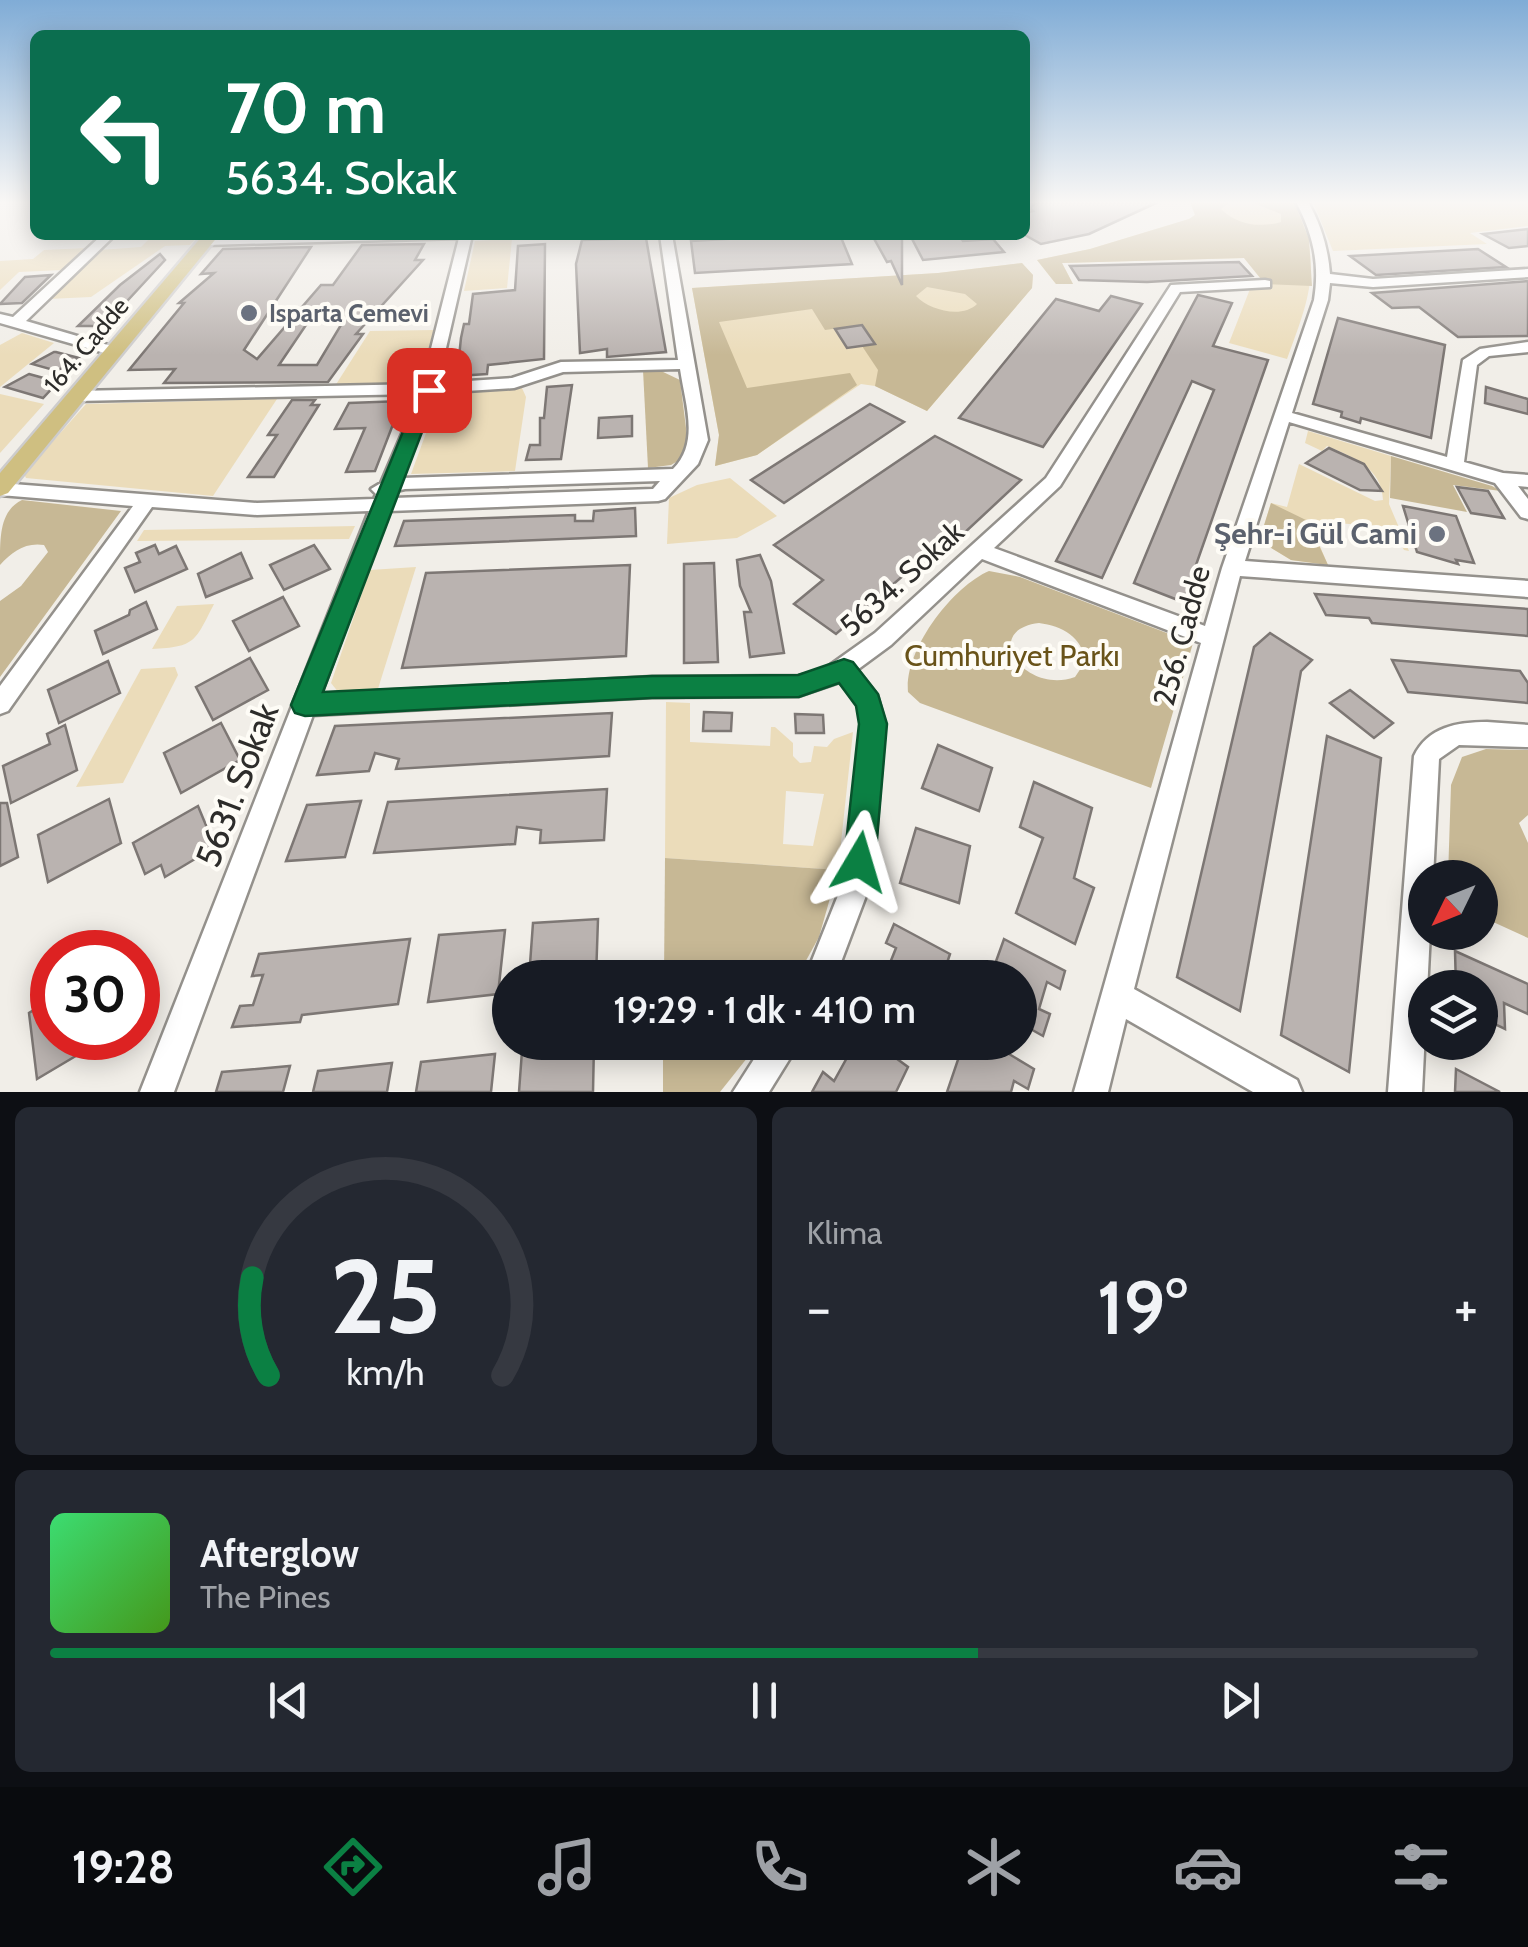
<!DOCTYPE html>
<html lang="tr">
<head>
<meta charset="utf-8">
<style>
	body { margin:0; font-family:Cabin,sans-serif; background:#242831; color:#f1f3f6; height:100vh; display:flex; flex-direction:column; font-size:38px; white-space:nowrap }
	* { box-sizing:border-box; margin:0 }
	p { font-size:32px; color:#9ea1a6 }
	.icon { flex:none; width:55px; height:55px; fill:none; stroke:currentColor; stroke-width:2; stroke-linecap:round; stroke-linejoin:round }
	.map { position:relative; height:1092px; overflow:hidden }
	.sheet { display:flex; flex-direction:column; gap:15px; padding:15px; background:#0d0f14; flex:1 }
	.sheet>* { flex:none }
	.guide { position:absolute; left:30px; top:30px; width:1000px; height:210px; border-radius:15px; box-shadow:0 5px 25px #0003; background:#0b6e4f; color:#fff; overflow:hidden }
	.needle { width:65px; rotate:227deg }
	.controls { position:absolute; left:1408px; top:860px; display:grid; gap:20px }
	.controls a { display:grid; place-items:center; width:90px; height:90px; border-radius:50%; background:#171b24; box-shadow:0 5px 25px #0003; font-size:50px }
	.speed { position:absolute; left:30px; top:930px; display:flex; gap:20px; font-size:50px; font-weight:700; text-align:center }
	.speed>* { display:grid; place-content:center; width:130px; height:130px; border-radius:50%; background:#171b24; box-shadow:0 5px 25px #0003; line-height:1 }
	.speed .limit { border:15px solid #d22; background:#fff; color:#111 }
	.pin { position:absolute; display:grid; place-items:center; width:85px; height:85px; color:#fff; margin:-42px; border-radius:20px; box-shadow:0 5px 15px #0006 }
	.me { position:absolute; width:110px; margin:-55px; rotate:7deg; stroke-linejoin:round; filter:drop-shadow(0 0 8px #0008) }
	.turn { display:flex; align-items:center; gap:35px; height:210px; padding:0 30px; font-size:45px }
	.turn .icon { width:130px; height:130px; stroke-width:2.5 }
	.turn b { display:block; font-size:70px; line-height:85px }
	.big { font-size:75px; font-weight:600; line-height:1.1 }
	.sheet .widget { flex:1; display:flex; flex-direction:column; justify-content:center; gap:15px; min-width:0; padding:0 35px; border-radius:15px; background:#242831 }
	.sheet .dial { align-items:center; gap:0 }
	.dial svg { height:260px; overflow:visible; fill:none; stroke:#363941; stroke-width:7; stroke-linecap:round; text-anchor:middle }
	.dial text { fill:#f1f3f6; stroke:none }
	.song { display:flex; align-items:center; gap:30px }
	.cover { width:120px; height:120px; border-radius:15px; background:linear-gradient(135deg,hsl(140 70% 55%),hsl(100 70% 35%)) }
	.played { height:10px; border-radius:5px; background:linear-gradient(90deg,#0b8043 65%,#363941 65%) }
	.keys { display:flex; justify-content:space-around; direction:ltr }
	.heat { display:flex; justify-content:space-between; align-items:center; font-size:55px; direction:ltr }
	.sheet .tiles { flex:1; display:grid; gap:15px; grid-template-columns:1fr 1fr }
	.widget:last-child { grid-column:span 2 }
	.trip { position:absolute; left:492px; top:960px; width:545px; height:100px; border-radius:50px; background:#171b24; box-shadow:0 5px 25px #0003; font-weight:600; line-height:100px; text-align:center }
	.menu { display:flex; height:160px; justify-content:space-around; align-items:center; background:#090b0e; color:#9ea1a6 }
	.menu .icon { width:70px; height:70px }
	.menu .on { color:#0b8043 }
	.menu b { font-size:45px; color:#f1f3f6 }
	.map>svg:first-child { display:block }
	.green { fill:#ebdcba; fill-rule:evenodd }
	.forest { fill:#c7b895; fill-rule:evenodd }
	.building { fill:#bab3b0; stroke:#7d7774; stroke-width:2.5; fill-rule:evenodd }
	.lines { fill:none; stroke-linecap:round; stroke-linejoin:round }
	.minor-casing { stroke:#94918c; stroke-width:5 }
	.major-casing { stroke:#cdcccc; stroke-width:5 }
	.minor { fill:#fff; fill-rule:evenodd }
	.major { fill:#cfbf81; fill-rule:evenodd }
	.route { fill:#0b8043; stroke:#07532c; stroke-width:2.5 }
	.worship-dot { fill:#6b7280; stroke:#fefcf6; stroke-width:4 }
	.labels { text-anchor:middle; stroke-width:8; stroke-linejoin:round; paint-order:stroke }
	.far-worship-label { font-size:25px; font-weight:bold; fill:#5b616d; stroke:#fefcf6; text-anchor:start }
	.far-street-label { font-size:25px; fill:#2d2c2a; stroke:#fefcf6 }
	.worship-label { font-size:30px; font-weight:bold; fill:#5b616d; stroke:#fefcf6; text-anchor:end }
	.street-label { font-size:30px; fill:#2d2c2a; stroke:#fefcf6 }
	.park-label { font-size:30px; fill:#695319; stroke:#fefcf6 }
	.near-street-label { font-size:35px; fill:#2d2c2a; stroke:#fefcf6 }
</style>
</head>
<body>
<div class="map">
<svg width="1528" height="1092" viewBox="0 0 1528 1092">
	<rect width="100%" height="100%" fill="#f1eee8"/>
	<!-- green -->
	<g class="green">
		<path d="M1190,202H1294C1324,264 1309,299 1287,359L1229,343L1250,289H1262L1265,284L1244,258L1062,263L1073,284H1056L1037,260L1090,249L1189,219L1195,215Z"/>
		<polygon points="1313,202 1528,202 1528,226 1470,233 1487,244 1333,251"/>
		<polygon points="153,235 199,235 190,245 165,246 91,297 48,299 100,250 141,247"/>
		<polygon points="512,239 507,288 464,291 475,241"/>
		<polygon points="87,248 63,270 19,272 0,290 0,261 33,259 44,250"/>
		<polygon points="1022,263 1033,275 1032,288 927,411 875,386 861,384 757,455 715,466 719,435 692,288 938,273"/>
		<polygon points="434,330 418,383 335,386 370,331"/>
		<polygon points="22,333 54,343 0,387 0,345"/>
		<polygon points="522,388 526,397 515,471 411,474 440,395"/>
		<polygon points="0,394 44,404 0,453"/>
		<polygon points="277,399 213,496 26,478 24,474 86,404"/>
		<path d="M1308,431L1391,456L1389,504L1409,551L1404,550L1390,527L1309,521L1328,565L1291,560L1263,543L1261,535L1271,503L1287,507L1299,464L1375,501L1383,500C1382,468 1353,457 1327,446L1322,451L1305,443Z"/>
		<polygon points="730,478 777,516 737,538 667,544 669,498 697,485"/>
		<polygon points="355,526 349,539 137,541 144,530"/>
		<polygon points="416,567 377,692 339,693 331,683 370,570"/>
		<path d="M214,604C195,641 196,647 152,649L177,606Z"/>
		<polygon points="175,667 178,675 123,783 76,787 141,669"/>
		<path d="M666,702L690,703V742L770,746L771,727H775L793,743V756L800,763L811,762L814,746L827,747L834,739L853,732L838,870L665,858ZM786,791L824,794L813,846L783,844Z"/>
	</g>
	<!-- forest -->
	<g class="forest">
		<path d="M1190,202H1231L1221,209C1236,225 1261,228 1281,222V214L1251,202H1294L1309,239L1312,286L1265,284L1244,258L1062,263L1073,284H1056L1037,260L1090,249L1189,219L1195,215Z"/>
		<path d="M1022,263L1033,275L1032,288L927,411L875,386L878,370L862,346L875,343L862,325L825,330L812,309L719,322L747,388L850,373L857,385L757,455L715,466L719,435L692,288L938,273ZM927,287L965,294L977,304C962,319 929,310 916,296Z"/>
		<polygon points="643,370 659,370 680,380 688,444 683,458 671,465 648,468"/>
		<polygon points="1391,456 1492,486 1501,491 1453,485 1467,512 1390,498"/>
		<path d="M22,500L121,511L0,677V601L21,586L48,552L44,545C25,542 12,552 0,565C0,535 0,511 22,500Z"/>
		<polygon points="1271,503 1308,521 1328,565 1291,560 1263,543 1261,535"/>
		<path d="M989,571L1020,577L1193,643L1151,788L920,703L908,692C904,650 952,587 989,571ZM1039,623C1062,626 1083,637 1085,662L1075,677C1024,695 980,630 1039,623Z"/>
		<polygon points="1486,749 1528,750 1528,815 1519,823 1528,843 1528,938 1480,916 1480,878 1448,877 1451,785 1462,757"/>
		<polygon points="665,858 838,870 819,937 797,977 664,977"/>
		<polygon points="663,1043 663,1042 759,1043 720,1092 663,1092"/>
	</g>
	<!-- building -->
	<g class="building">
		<polygon points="1036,202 1158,202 1089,234 1041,244 1025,235 1025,213 1033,211 1030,208"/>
		<polygon points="1528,229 1528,246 1509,248 1483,234"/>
		<polygon points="794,235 840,235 852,264 695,273 691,241"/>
		<polygon points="872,235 902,235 902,285 891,261 887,262"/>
		<polygon points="910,235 958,235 963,241 993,239 1004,252 923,260"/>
		<polygon points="646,238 666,352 607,357 607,349 580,353 576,264 582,240"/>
		<path d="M424,244L415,260H423L356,334H363L328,382L164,383L175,369L129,370L184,303H179L214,273L201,274L223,249L311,247L244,350L257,359L321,285H333L362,245ZM310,319L344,320L317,365H279Z"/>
		<polygon points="545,244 544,359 488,365 487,374 457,376 461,338 464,324 469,324 473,294 515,290 518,246"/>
		<polygon points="1478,249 1506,267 1376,275 1350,256"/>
		<polygon points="160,254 165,260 104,326 78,326 120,285"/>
		<polygon points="1239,262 1252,276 1147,282 1079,280 1070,266"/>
		<polygon points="51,275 22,303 0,304 25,277"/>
		<polygon points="1528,281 1528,336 1458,337 1419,307 1392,308 1372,293"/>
		<polygon points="1198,295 1232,303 1213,346 1268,360 1183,602 1134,583 1214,390 1192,381 1102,578 1056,561"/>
		<polygon points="1111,296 1142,304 1043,447 959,418 1056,299 1099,311"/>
		<polygon points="1338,318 1445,345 1431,438 1361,418 1360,423 1341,417 1342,412 1313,404"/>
		<polygon points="862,325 875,344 847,348 835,329"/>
		<polygon points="54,352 56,352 79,358 57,371 32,364"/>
		<polygon points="29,374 58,382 43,398 5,387"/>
		<polygon points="572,385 561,459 526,460 530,445 540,445 540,418 544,418 547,387"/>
		<polygon points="1486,387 1528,399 1528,414 1485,403"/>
		<polygon points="292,400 315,400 311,405 319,405 274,477 248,477 277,435 268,435"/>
		<polygon points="402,401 375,471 346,472 365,428 335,429 349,403"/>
		<polygon points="870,404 904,422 784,503 751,480"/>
		<polygon points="632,416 632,436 598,438 599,418"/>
		<polygon points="935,436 1021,480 960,537 953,533 943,541 836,634 794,604 823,580 774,545"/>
		<polygon points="1329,448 1364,464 1382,491 1360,490 1306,463"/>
		<polygon points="1457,487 1488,491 1504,518 1471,513"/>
		<polygon points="1403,506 1456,516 1474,563 1456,560 1458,564 1417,552"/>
		<polygon points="635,508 636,536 395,546 404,521 575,515 575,521 593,521 594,511"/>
		<polygon points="155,545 159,554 176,546 187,569 135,592 125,568 140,562 136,553"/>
		<polygon points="314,545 330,569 284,590 270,565"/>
		<polygon points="241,553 252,578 206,597 198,574"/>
		<polygon points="760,555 771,581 784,653 750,657 744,612 751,612 740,586 737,560"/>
		<polygon points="714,563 718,662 684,663 684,564"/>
		<polygon points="630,565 626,656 402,668 426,573"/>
		<polygon points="1315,594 1528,609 1528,636 1372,623 1369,618 1326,615"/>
		<polygon points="283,597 299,626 249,651 233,621"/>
		<polygon points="146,602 157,629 103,654 95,631 129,615 130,610"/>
		<polygon points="1270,633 1312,660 1301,671 1240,1011 1177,977 1254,647"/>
		<polygon points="250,658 268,690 213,720 196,687"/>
		<polygon points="1392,660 1520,671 1528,683 1528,703 1408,692"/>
		<polygon points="108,661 120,693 59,723 48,690"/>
		<polygon points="1350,690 1393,723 1374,738 1330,703"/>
		<polygon points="704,712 732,713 731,731 703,731"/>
		<polygon points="612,713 609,756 396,769 399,759 375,753 369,771 317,775 335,726"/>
		<polygon points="795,714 823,715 824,733 796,733"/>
		<polygon points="221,723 240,760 181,793 164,753"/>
		<polygon points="65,725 77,770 11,803 3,766 50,744 47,734"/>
		<polygon points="1327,736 1381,758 1349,1072 1281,1035"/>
		<polygon points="938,745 992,768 979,811 922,788"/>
		<polygon points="1034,782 1092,808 1074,878 1094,888 1075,944 1016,913 1043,838 1020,827"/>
		<polygon points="607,789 604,840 540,843 541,830 517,827 515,844 374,853 388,802"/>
		<polygon points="109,799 121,843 48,882 38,835"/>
		<polygon points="361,801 345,857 286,861 307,805"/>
		<polygon points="0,803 7,803 18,857 0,866"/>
		<polygon points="198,806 215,847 165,877 161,865 145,874 133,843"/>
		<polygon points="916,828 970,846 959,903 900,883"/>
		<polygon points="598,919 596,978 529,978 533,923"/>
		<polygon points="894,924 950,954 942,978 884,978 896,948 886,943"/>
		<polygon points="505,930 498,994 428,1002 439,935"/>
		<polygon points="410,939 398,1004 302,1015 300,1022 232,1027 240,1006 253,1005 263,975 252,976 259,954"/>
		<polygon points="1004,939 1065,971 1060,989 1047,982 1039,1009 1050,1014 1043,1036 1020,1023 1020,978 990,978"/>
		<polygon points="1455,951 1528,984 1528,1014 1504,1003 1505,1029 1480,1017 1480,988 1456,988"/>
		<polygon points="52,999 52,1038 106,1038 37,1079 29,1013"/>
		<polygon points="835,1042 874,1042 908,1067 896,1092 812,1092 823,1072 834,1081 849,1054"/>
		<polygon points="964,1042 989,1042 1034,1069 1028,1089 1014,1081 1011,1092 947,1092"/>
		<polygon points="594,1043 593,1092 519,1092 522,1051"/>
		<polygon points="495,1054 491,1092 416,1092 421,1062"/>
		<polygon points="392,1063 387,1092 313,1092 318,1071"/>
		<polygon points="290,1066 283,1092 216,1092 222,1072"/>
		<polygon points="1456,1069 1500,1092 1455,1092"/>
	</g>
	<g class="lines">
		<defs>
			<g id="minor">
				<polygon points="1025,202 1032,202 1026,206"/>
				<path d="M1296,202H1308C1321,225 1328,248 1330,274L1373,279L1528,269V277L1373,287L1330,283L1328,300L1292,413L1447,457L1463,360L1480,349L1528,342V352L1489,356L1477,365L1464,462L1503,473L1528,475V487L1518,486L1528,499V519L1521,517L1495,483L1289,422L1245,561L1528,581V597L1240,576L1134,989L1297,1080L1302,1092H1253L1126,1019L1108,1092H1074L1201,643L982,559L891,645L857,670L877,695L885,724L876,833L867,893L835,978H805L839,893L850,833L861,724L858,705L840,682L799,696L652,697L313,715L174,1092H140L369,511L257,515L152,507L8,711L0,714V686L133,506L0,495V483L257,503L374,499L376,494L371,489L381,483L419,394L76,401L68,396L76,391L422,384L459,238L206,245L202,244V238L472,235L438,383L512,378L561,362L678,360L660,235H672L708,440L698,464L665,499L658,501L389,511L321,694L652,677L799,676L823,670L875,633L1046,478L1171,285L1265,280L1270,281V287L1180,292L1060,486L994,548L1205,626L1222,568L1314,300C1320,264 1313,234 1296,202ZM680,369C685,404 700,442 673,469L402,478L435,393L514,388L563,372ZM660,481L653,489L394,498L396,491L405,489Z"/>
				<polygon points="102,235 115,235 26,321 118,348 118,354 108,354 0,323 0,314 13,317"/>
				<path d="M1487,722L1528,725V747L1459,745L1439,759L1433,878H1425V932H1430L1422,1092H1388L1414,756C1428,727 1457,722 1487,722Z"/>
				<polygon points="765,1042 800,1042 769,1092 733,1092"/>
			</g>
			<polygon id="major" points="203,235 219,235 8,493 0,496 0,473"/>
		</defs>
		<!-- minor casing -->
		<use href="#minor" class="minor-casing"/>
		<!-- major casing -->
		<use href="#major" class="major-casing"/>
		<!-- minor -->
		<use href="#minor" class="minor"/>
		<!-- major -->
		<use href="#major" class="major"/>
	</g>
	<!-- sky -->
	<linearGradient id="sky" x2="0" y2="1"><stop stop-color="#80acd6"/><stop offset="0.57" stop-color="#f9f7f5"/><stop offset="1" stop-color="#f9f7f5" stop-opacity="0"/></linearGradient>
	<rect width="1528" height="355" fill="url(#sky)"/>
	<!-- route -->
	<polygon class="route" points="429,384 438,390 323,692 652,676 798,675 844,659 853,662 878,694 887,724 875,862 870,873 859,877 848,873 844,862 859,724 856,706 839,683 799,697 652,698 305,716 295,713 291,705 420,390"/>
	<!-- markers -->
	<g class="worship-dot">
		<circle cx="249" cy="313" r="10"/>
		<circle cx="1437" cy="534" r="10"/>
	</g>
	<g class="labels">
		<!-- far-worship labels -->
		<g class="far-worship-label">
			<text x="269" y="322">Isparta Cemevi</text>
		</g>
		<!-- far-street labels -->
		<g class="far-street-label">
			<text transform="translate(86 345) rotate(-50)" y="9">164. Cadde</text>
		</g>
		<!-- worship labels -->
		<g class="worship-label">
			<text x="1417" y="544">Şehr-i Gül Cami</text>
		</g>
		<!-- street labels -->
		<g class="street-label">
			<text transform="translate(902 579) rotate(-42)" y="10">5634. Sokak</text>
			<text transform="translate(1182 636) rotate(-75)" y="10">256. Cadde</text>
		</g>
		<!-- park labels -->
		<g class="park-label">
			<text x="1012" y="666">Cumhuriyet Parkı</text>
		</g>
		<!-- near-street labels -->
		<g class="near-street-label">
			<text transform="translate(237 785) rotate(-69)" y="12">5631. Sokak</text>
		</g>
	</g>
</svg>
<div class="controls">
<a><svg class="needle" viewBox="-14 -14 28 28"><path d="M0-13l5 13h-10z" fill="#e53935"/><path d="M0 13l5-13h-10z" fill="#9ea1a6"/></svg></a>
<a><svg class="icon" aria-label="layers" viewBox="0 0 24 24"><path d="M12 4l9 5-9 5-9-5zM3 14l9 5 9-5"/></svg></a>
</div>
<div class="speed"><div class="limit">30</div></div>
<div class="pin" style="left:429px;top:390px;background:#d93025"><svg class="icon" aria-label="arrive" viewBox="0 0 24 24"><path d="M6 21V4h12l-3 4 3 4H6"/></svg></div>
<svg class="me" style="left:859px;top:862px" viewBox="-20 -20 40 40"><path d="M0-17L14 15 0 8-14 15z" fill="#0b8043" stroke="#fff" stroke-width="4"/></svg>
<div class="trip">19:29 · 1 dk · 410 m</div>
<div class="guide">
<div class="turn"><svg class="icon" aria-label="left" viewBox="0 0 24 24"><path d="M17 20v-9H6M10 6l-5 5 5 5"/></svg><div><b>70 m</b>5634. Sokak</div></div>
</div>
</div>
<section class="sheet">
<div class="tiles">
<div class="widget dial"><svg viewBox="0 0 100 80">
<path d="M14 69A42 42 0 1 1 86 69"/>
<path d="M14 69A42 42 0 0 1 9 39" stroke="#0b8043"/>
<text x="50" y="56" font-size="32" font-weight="700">25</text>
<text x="50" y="72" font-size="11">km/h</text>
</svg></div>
<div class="widget"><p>Klima</p>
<div class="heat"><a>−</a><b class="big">19°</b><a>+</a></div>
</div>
<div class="widget">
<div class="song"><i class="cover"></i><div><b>Afterglow</b><p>The Pines</p></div></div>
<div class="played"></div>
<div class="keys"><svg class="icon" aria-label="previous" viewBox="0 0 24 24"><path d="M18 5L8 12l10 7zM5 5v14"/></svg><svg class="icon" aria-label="pause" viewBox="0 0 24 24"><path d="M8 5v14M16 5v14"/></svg><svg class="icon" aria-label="next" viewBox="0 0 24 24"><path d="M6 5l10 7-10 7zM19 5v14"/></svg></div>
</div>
</div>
</section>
<nav class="menu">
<b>19:28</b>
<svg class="icon on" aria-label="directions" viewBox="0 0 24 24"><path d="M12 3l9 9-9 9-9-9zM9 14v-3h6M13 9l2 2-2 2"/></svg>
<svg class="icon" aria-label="music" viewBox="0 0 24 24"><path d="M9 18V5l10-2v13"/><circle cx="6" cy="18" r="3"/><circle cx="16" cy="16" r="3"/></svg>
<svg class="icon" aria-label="phone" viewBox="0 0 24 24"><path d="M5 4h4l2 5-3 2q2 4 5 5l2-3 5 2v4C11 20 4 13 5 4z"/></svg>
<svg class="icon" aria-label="climate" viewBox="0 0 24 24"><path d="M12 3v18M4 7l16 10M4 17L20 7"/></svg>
<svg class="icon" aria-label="car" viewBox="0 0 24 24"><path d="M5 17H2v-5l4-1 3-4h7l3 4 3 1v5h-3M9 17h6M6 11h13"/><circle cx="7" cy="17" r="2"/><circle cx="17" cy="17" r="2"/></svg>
<svg class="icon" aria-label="filters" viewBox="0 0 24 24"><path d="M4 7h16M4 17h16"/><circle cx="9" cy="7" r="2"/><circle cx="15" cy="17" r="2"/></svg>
</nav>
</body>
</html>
